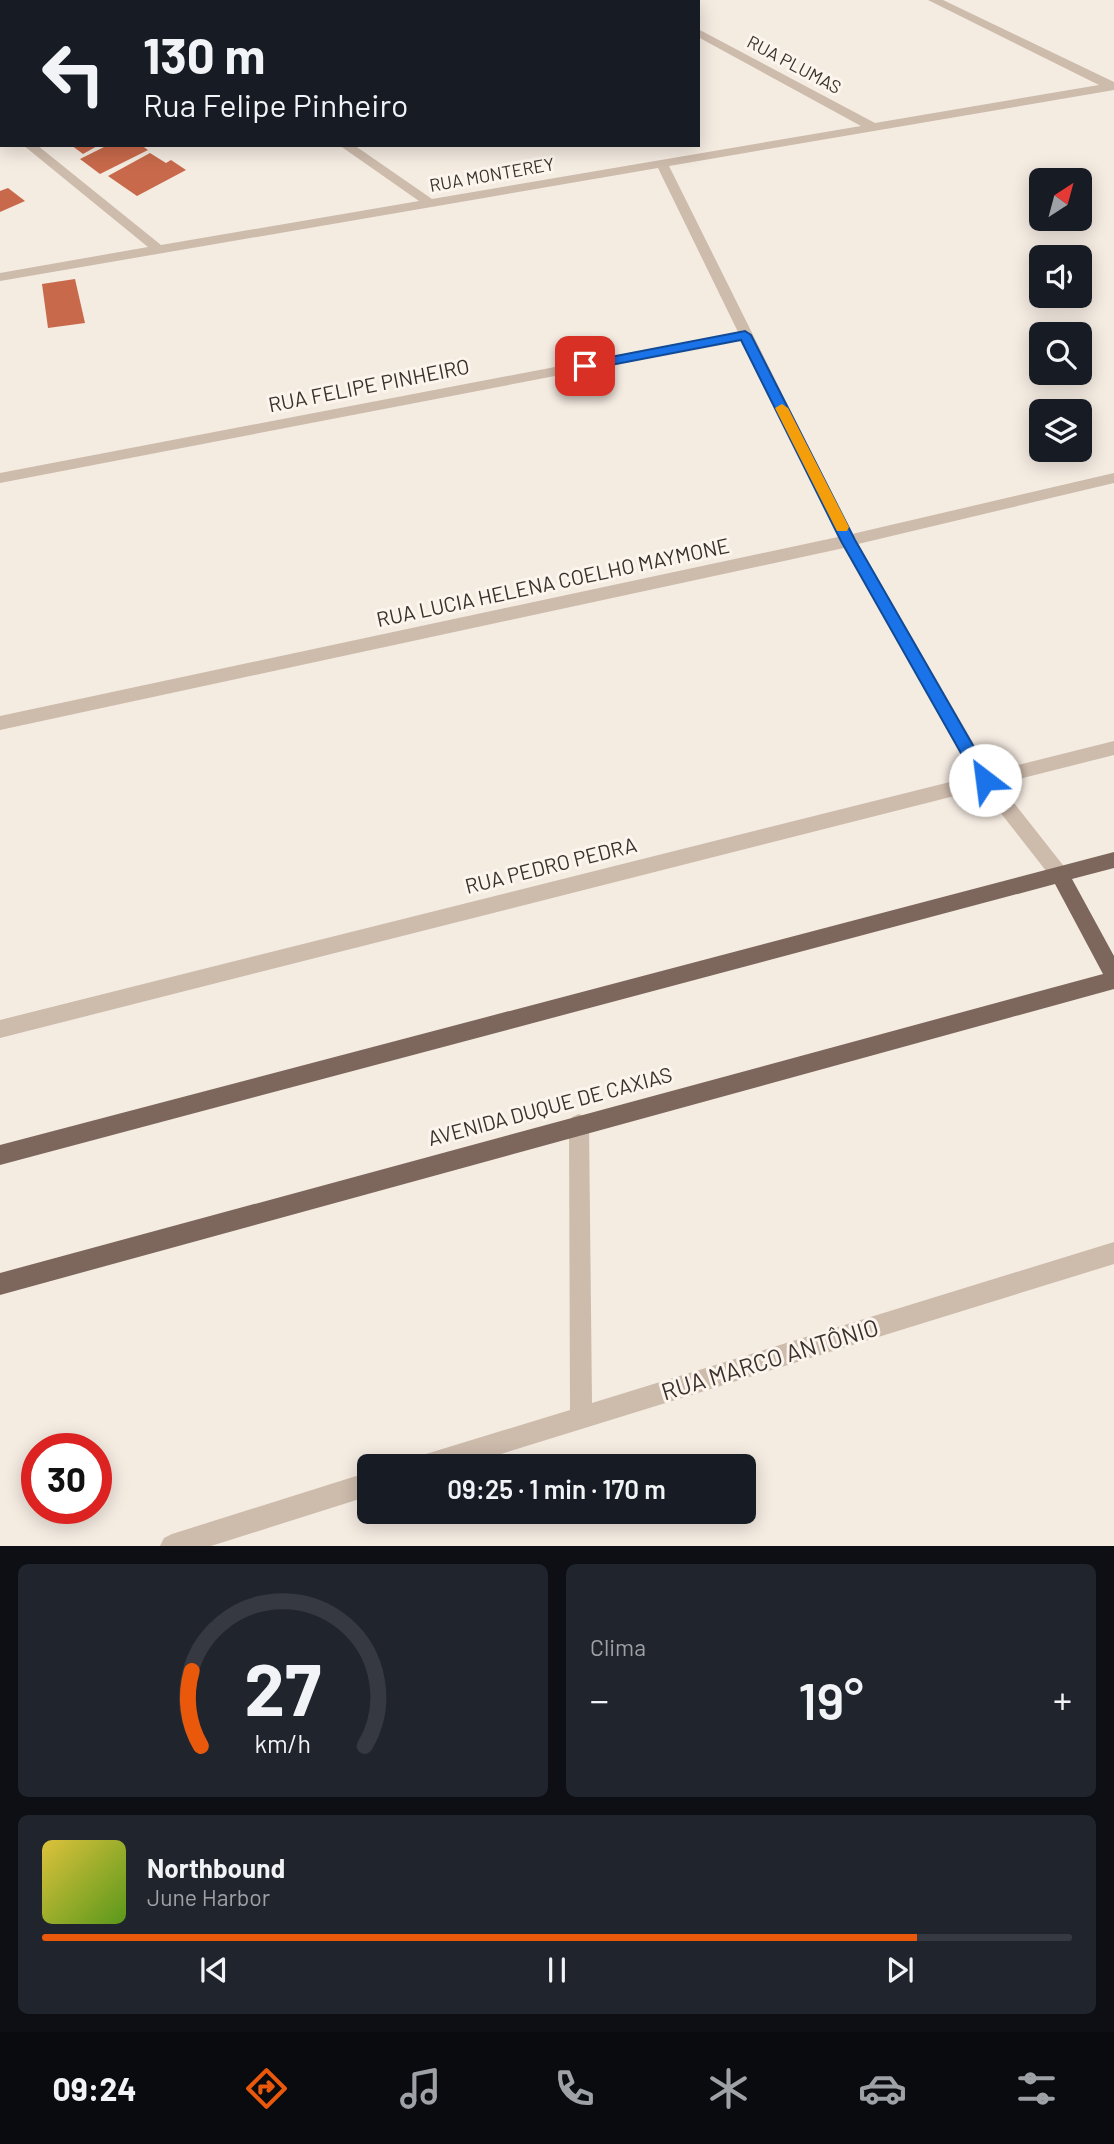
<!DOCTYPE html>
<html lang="pt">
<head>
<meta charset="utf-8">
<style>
	body { margin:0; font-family:Barlow,sans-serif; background:#20242c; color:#f1f3f6; height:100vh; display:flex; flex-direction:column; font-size:26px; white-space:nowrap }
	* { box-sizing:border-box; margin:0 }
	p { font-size:23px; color:#9ea1a6 }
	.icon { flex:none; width:38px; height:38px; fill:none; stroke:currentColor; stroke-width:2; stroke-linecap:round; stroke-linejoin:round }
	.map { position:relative; height:1546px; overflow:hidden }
	.side { display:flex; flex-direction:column; gap:18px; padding:18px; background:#0d0f14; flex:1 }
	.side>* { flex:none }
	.hud { position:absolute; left:0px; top:0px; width:700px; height:147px; box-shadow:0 4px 18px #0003; background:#171b24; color:#f1f3f6; overflow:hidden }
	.needle { width:46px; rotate:36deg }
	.buttons { position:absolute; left:1029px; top:168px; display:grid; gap:14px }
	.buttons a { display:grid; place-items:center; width:63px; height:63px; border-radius:10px; background:#171b24; box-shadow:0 4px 18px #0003; font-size:35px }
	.speed { position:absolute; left:21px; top:1433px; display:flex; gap:14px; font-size:35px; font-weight:700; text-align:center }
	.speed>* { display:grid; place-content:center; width:91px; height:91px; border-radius:50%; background:#171b24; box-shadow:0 4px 18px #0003; line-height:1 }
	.speed .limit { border:10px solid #d22; background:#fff; color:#111 }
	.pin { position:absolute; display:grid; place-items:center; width:60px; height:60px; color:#fff; margin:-30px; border-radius:14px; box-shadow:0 4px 10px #0006 }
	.me { position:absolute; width:77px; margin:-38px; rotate:330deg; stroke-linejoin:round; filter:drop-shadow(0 0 5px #0008) }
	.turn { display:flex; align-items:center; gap:24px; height:147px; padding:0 28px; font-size:32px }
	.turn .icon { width:91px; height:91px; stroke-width:2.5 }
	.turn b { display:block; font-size:49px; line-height:60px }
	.big { font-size:52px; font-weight:600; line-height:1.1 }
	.side .card { flex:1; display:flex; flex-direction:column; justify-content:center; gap:10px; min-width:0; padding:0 24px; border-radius:10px; background:#20242c }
	.side .dial { align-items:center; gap:0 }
	.dial svg { height:182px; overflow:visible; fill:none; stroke:#363941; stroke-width:7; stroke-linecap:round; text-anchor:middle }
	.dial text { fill:#f1f3f6; stroke:none }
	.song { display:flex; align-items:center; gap:21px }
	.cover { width:84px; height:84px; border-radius:10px; background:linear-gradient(135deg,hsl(50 70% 55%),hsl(90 70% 35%)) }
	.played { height:7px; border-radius:4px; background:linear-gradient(90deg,#ea580c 85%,#363941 85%) }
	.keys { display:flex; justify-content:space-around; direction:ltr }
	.heat { display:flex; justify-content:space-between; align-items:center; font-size:38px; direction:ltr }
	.side .tiles { flex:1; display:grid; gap:18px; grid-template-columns:1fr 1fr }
	.card:last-child { grid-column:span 2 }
	.trip { position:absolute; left:357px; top:1454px; width:399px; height:70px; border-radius:10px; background:#171b24; box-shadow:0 4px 18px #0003; font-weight:600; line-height:70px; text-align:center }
	.tabs { display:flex; height:112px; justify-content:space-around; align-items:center; background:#090b0e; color:#9ea1a6 }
	.tabs .icon { width:49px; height:49px }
	.tabs .selected { color:#ea580c }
	.tabs b { font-size:32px; color:#f1f3f6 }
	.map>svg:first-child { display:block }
	.building { fill:#c8694b }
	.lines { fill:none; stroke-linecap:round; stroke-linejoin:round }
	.street { fill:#cdbbac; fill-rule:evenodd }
	.primary { fill:#7d675c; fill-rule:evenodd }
	.route { fill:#1a73e8; stroke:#114b97; stroke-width:2 }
	.slow { fill:#f59e0b }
	.labels { text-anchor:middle; stroke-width:6; stroke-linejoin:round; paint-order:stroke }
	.far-street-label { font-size:18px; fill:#3b302b; stroke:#fbf5ee }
	.street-label { font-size:21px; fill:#3b302b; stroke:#fbf5ee }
	.near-street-label { font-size:24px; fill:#3b302b; stroke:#fbf5ee }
</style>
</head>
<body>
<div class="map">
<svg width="1114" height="1546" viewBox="0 0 1114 1546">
	<rect width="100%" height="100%" fill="#f4ebe1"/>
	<!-- building -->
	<g class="building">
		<polygon points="71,145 99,145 83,154"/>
		<polygon points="108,145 141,145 148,150 100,174 80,159"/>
		<polygon points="150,153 166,163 171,160 186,170 137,196 108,176"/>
		<polygon points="8,188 25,201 0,212 0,191"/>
		<polygon points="75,279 85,323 48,328 42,284"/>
	</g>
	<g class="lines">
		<!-- street -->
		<g class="street">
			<polygon points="70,0 84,0 69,2"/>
			<polygon points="127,0 140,0 141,2 129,2"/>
			<polygon points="632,0 646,0 647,2 634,2"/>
			<polygon points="928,0 943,0 1114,82 1114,90 669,166 852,534 1114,473 1114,483 858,544 990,772 1114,741 1114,755 999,784 1066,869 1069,875 1066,881 1060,883 1054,881 982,789 0,1038 0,1020 974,776 844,548 0,730 0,716 838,537 742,340 0,483 0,473 738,332 658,168 0,281 0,273 148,247 23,145 37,145 161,245 419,201 339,145 354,145 432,199 861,126 698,37 698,29 875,123 1099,85"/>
			<polygon points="0,29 2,29 0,36"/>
			<polygon points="0,118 2,119 2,128 0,127"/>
			<polygon points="579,1114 586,1117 589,1124 592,1403 1114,1242 1114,1264 462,1466 415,1466 418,1458 426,1454 570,1410 569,1124 572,1117"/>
			<polygon points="369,1472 369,1496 211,1546 160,1546 164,1538 172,1534"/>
		</g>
		<!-- primary -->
		<polygon class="primary" points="1114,852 1114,868 1072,879 1114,956 1114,989 0,1295 0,1273 1103,974 1055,884 0,1165 0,1145"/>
	</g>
	<!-- route -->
	<polygon class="route" points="745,331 751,335 855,540 990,775 990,785 979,785 841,541 741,340 585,370 579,366 585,362"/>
	<!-- slow -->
	<polygon class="slow" points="782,404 788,408 849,527 847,531 837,531 835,527 775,408"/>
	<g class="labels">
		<!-- far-street labels -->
		<g class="far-street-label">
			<text transform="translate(794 65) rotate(28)" y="6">RUA PLUMAS</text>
			<text transform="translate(492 175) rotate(-10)" y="6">RUA MONTEREY</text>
		</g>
		<!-- street labels -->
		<g class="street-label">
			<text transform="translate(369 386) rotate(-11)" y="7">RUA FELIPE PINHEIRO</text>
			<text transform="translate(553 583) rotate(-12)" y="7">RUA LUCIA HELENA COELHO MAYMONE</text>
			<text transform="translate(551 866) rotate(-14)" y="7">RUA PEDRO PEDRA</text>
			<text transform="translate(550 1107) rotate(-15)" y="7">AVENIDA DUQUE DE CAXIAS</text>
		</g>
		<!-- near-street labels -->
		<g class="near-street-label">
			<text transform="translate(770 1360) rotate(-17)" y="8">RUA MARCO ANTÔNIO</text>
		</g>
	</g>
</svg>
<div class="buttons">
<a><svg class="needle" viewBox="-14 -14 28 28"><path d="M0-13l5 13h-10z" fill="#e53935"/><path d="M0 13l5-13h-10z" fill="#9ea1a6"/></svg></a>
<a><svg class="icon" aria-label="sound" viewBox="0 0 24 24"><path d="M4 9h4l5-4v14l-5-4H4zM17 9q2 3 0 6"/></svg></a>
<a><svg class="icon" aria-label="search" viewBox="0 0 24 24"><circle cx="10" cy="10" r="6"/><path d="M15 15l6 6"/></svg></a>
<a><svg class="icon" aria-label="layers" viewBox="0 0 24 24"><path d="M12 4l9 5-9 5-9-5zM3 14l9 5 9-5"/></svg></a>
</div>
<div class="speed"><div class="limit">30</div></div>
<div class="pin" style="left:585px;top:366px;background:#d93025"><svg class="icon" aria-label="arrive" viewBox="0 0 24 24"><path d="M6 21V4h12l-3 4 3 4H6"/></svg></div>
<svg class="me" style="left:985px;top:780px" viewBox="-20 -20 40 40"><circle r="19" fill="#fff"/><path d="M0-13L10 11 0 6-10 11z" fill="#1a73e8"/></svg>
<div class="trip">09:25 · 1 min · 170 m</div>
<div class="hud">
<div class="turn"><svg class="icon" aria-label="left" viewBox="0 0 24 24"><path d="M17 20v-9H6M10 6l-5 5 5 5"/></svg><div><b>130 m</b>Rua Felipe Pinheiro</div></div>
</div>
</div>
<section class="side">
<div class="tiles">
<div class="card dial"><svg viewBox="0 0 100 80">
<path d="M14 69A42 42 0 1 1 86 69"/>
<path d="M14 69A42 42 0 0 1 10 36" stroke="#ea580c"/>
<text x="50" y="56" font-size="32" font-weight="700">27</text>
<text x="50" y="72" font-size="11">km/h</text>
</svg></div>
<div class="card"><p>Clima</p>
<div class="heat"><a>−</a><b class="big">19°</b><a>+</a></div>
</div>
<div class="card">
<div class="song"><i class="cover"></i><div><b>Northbound</b><p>June Harbor</p></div></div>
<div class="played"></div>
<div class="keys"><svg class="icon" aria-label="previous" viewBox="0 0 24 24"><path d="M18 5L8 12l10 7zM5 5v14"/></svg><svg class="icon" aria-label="pause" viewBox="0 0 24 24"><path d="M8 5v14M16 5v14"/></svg><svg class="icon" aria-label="next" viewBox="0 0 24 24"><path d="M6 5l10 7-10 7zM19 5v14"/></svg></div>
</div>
</div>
</section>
<nav class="tabs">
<b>09:24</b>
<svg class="icon selected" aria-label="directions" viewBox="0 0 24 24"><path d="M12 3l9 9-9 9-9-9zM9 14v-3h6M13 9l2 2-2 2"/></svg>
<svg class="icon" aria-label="music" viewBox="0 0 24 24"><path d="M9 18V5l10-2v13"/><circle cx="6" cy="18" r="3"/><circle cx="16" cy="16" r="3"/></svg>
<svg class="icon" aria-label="phone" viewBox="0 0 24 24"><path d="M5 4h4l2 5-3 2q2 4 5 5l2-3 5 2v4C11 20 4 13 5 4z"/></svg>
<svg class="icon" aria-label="climate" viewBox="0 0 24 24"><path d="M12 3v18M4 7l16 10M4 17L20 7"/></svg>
<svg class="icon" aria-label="car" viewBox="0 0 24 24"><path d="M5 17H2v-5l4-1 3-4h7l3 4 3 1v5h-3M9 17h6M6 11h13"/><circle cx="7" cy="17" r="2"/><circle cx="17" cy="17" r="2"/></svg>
<svg class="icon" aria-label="filters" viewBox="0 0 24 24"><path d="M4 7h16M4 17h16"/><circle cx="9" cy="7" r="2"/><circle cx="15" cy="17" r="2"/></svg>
</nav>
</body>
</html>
